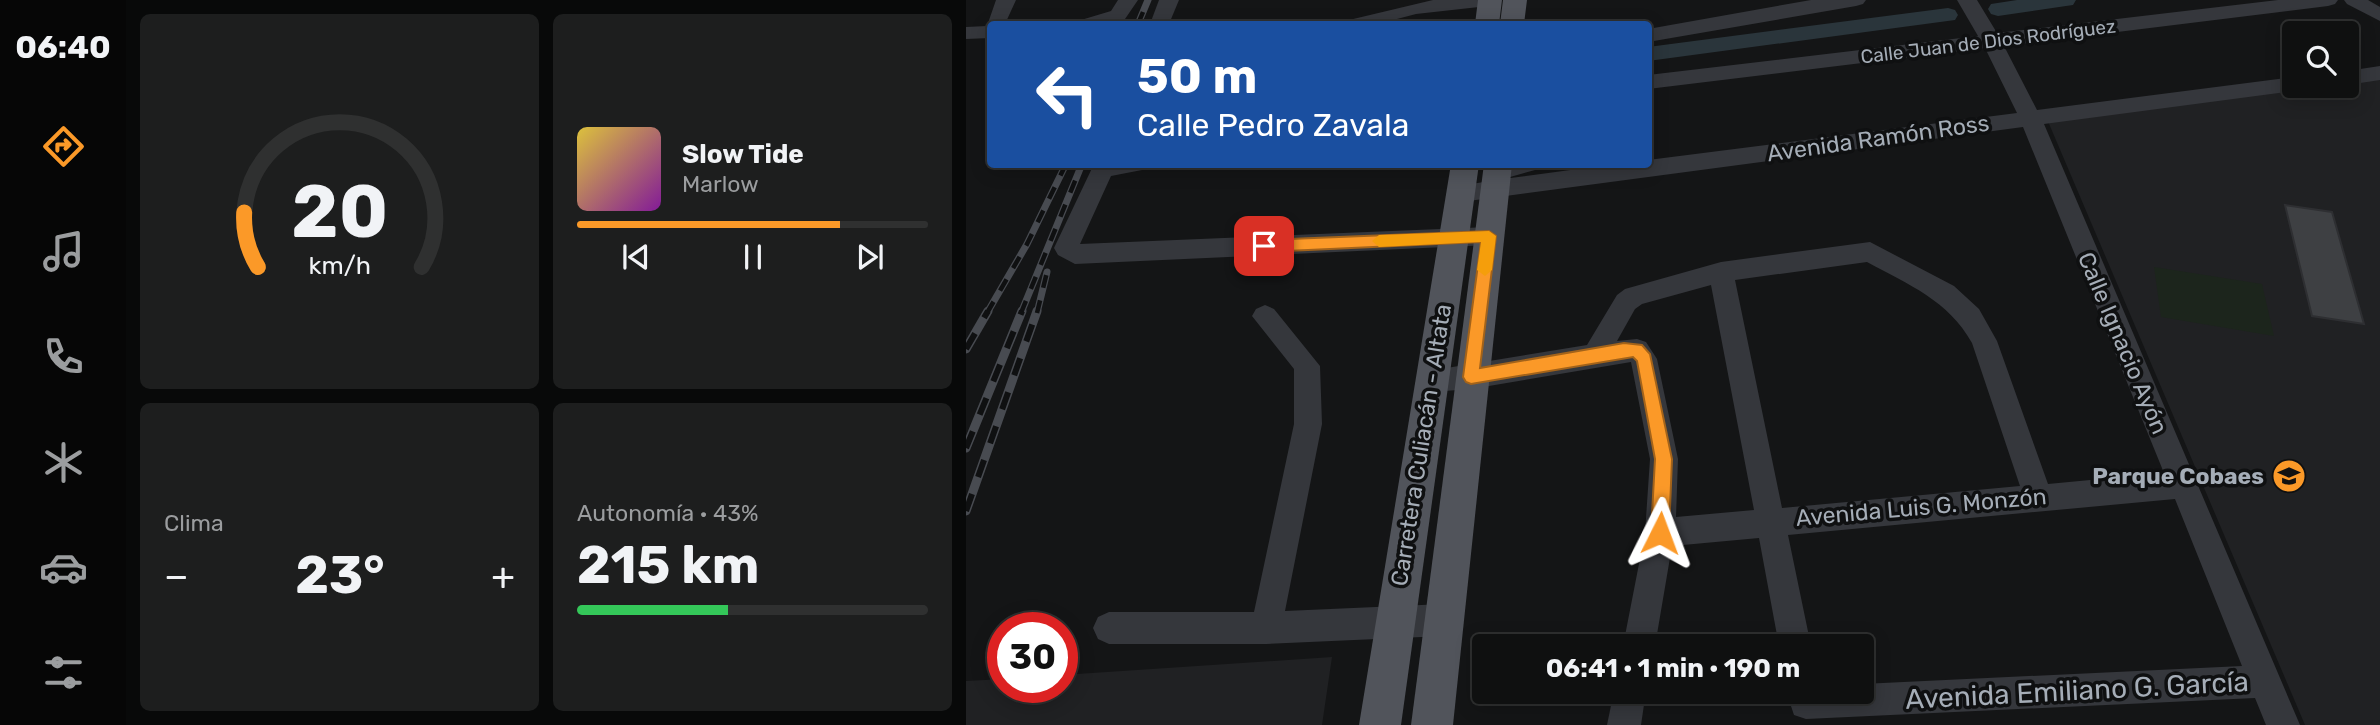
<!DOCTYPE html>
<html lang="es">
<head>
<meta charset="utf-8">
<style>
	body { margin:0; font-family:Rubik,sans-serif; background:#1d1e1e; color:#f1f3f6; height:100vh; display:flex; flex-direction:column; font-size:26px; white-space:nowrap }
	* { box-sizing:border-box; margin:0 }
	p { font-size:23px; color:#9b9d9f }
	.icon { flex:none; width:38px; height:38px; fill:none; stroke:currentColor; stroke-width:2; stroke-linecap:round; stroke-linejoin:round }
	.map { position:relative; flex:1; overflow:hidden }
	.drawer { display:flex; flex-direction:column; gap:14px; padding:14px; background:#080909; width:840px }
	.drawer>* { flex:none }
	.guide { position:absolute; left:21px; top:21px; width:665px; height:147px; border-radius:7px; box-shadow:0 4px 18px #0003,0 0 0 2px #2f3030; background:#1a4fa0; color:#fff; overflow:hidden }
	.buttons { position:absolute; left:1316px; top:21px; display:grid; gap:14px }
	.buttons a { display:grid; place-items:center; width:77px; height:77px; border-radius:7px; background:#0f1010; box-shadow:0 4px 18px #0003,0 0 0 2px #2f3030; font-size:35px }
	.speed { position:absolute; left:21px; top:612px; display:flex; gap:14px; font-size:35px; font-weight:700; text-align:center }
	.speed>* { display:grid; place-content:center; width:91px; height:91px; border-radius:50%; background:#0f1010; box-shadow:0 4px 18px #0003,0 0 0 2px #2f3030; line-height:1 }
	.speed .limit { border:10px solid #d22; background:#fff; color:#111 }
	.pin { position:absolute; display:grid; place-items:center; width:60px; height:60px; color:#fff; margin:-30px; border-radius:14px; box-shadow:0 4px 10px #0006 }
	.me { position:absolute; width:77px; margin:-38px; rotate:3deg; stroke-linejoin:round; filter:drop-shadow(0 0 5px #0008) }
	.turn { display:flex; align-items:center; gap:24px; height:147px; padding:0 35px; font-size:32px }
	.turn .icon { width:91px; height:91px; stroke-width:2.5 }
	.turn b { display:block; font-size:49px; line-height:60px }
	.big { font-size:52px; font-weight:700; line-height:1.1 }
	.drawer .widget { flex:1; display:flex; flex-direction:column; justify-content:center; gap:10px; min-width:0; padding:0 24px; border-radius:10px; background:#1d1e1e }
	.drawer .dial { align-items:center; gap:0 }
	.dial svg { height:182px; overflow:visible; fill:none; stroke:#2f3030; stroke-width:7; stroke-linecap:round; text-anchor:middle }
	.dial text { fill:#f1f3f6; stroke:none }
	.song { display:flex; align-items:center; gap:21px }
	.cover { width:84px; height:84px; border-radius:10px; background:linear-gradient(135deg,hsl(50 70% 55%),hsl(290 70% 35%)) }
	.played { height:7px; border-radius:4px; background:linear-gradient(90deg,#fb9928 75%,#2f3030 75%) }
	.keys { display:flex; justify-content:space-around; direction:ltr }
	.heat { display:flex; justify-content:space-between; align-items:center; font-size:38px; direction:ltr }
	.charge { height:10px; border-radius:5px; background:linear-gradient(90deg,#34c759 43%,#2f3030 0) }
	.drawer .tiles { flex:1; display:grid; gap:14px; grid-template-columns:repeat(2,1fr) }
	.trip { position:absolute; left:506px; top:634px; width:402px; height:70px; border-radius:7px; background:#0f1010; box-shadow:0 4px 18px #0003,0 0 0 2px #2f3030; font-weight:700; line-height:70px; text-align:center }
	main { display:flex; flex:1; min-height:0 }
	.menu { display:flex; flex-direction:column; width:126px; justify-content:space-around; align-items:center; background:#060606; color:#9b9d9f }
	.menu .icon { width:49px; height:49px }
	.menu .on { color:#fb9928 }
	.menu b { font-size:32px; color:#f1f3f6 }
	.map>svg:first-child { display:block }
	.built { fill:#202123 }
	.green { fill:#1c251c }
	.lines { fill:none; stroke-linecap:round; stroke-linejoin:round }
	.canal { fill:#2a353b; fill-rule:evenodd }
	.building { fill:#3e4043; stroke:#2e2f32; stroke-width:2 }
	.minor { fill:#35373c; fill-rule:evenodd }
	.major { fill:#51545b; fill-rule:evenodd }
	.rail-far1-casing { stroke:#484b51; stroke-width:7 }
	.rail-casing { stroke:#484b51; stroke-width:9 }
	.rail-far1 { stroke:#0f1011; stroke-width:4.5; stroke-dasharray:13; stroke-linecap:butt }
	.rail { stroke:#0f1011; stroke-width:6; stroke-dasharray:18; stroke-linecap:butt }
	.route { fill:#fb9928; stroke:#a3631a; stroke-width:2 }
	.slow { fill:#f59e0b }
	.labels { text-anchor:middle; stroke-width:7; stroke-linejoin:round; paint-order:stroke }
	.far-street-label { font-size:19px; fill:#a5adb7; stroke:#0f1011 }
	.street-label { font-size:23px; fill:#a5adb7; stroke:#0f1011 }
	.poi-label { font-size:23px; font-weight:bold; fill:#a5adb7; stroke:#0f1011; text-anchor:end }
	.near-street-label { font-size:28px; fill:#a5adb7; stroke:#0f1011 }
</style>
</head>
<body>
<main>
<nav class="menu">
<b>06:40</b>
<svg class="icon on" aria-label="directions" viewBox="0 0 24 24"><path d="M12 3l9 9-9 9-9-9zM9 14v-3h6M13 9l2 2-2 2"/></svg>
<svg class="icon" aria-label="music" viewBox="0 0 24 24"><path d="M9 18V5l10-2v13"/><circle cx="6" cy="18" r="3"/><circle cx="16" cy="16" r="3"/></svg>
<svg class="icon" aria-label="phone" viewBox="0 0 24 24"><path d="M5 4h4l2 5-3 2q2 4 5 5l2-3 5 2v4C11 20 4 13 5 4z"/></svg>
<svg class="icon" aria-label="climate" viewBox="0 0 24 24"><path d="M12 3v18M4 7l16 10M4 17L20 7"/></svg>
<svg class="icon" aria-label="car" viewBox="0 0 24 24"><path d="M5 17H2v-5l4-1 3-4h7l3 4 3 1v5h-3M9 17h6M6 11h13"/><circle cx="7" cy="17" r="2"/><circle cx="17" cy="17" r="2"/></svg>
<svg class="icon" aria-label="filters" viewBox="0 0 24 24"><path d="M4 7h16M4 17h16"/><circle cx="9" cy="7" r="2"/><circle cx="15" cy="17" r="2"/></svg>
</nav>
<section class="drawer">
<div class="tiles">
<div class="widget dial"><svg viewBox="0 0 100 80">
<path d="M14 69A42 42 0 1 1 86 69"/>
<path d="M14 69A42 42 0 0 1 8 45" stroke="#fb9928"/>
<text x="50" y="56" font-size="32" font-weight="700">20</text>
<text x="50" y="72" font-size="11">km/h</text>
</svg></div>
<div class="widget">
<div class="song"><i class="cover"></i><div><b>Slow Tide</b><p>Marlow</p></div></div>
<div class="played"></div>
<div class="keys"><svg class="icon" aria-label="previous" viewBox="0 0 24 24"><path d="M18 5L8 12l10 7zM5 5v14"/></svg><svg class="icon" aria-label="pause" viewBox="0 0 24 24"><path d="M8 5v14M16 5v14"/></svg><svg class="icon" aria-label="next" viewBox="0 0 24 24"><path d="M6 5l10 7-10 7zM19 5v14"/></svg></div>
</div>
<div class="widget"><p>Clima</p>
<div class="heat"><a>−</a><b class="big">23°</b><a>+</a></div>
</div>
<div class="widget"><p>Autonomía · 43%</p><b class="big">215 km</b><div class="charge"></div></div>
</div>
</section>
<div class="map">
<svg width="1414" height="725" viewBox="0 0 1414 725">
	<rect width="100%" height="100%" fill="#141516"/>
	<!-- built -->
	<g class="built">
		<polygon points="1414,77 1414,725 1339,725 1081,119 1349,86 1381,86 1381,81"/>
		<polygon points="366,657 356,725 0,725 0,681 37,679 37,688 96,688 96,675"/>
	</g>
	<!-- green -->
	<polygon class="green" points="1188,267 1296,284 1308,336 1195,317"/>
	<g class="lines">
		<!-- canal -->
		<g class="canal">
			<polygon points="1051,0 1110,0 1107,5 1100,6 1032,16 1025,14 1022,9 1025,4"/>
			<polygon points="982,8 989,10 992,15 989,20 682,61 682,47"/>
		</g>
	</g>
	<!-- building -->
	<polygon class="building" points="1319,205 1366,212 1398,324 1346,316"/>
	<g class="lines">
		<!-- minor -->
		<g class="minor">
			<polygon points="30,0 50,0 39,24 24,24 24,38 0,39 0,27 21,26"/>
			<polygon points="152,0 172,0 159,19 142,24 112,24 115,20 145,11"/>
			<polygon points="193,0 213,0 203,24 184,24"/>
			<polygon points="467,0 532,0 529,4 522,6 450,14 412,24 380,24 383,20"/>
			<polygon points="845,0 900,0 897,4 890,6 682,42 682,29"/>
			<path d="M991,0H1011L1031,33L1312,0H1372L1369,4L1362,6L1038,46L1071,110L1328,77V86H1337L1328,91L1078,124L1334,725H1300L1289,698L840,719L828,715L824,703L829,691H896V684L1276,666L1209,499L822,535L845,646H813L793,538L706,546L689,646H657L679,533L684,459L665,362L505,389L465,392L456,388L452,380L456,372L621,345L651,295L659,289L755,262L904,242L988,286L1013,309L1031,341L1082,484L1198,473L1057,127L495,202L487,199L484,193L487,187L530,180L524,178L521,172L524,166L529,164H572L569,170L537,179L649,164H682V160L1051,113L1019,48L682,89V75L1012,36ZM901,262C943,285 982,300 1006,343L1054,486L816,508L769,280ZM745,285L788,510L710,517L712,459L691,359L680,342L671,339L651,341L669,309L676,304Z"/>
			<polygon points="1378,0 1402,0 1414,7 1414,21 1381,4"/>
			<polygon points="1414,66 1414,80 1381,85 1381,71"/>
			<polygon points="128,164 179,164 176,170 145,176 114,244 523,227 531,229 535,236 531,243 523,245 109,264 92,255 88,248"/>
			<polygon points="299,305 308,309 354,366 356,424 319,611 478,604 489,609 494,620 489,631 478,636 300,644 143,644 132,639 127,628 132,617 143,612 288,612 328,424 328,369 286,316 290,309"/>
			<polygon points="648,691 680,691 675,725 641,725"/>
		</g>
		<!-- major -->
		<g class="major">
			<polygon points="512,0 536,0 533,24 509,24"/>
			<polygon points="537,0 561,0 558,24 534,24"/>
			<polygon points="485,164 513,164 435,725 393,725"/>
			<polygon points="518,164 546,164 487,725 445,725"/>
		</g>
		<defs>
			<g id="rail-far1">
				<polyline points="172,24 182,0"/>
				<polyline points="21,313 61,244 100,164"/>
				<polyline points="55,313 116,164"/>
				<polyline points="71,313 81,272"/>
			</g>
			<g id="rail">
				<polyline points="0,349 22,311"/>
				<polyline points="0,448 56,311"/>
				<polyline points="0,511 71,311"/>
			</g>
		</defs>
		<!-- rail-far1 casing -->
		<use href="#rail-far1" class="rail-far1-casing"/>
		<!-- rail casing -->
		<use href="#rail" class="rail-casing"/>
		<!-- rail-far1 -->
		<use href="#rail-far1" class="rail-far1"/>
		<!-- rail -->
		<use href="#rail" class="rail"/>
	</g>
	<!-- route -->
	<polygon class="route" points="523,231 530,236 514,368 658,343 676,345 684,354 706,459 703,533 700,539 694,541 687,539 685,533 689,459 671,361 667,357 505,384 500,382 497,377 515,242 298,252 291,246 298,240"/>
	<!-- slow -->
	<polygon class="slow" points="523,231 530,236 526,270 519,276 511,270 515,242 413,247 406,241 413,235"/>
	<!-- icons -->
	<defs>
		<symbol id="school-disc" viewBox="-11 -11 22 22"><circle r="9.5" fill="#fb9928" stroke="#0f1011"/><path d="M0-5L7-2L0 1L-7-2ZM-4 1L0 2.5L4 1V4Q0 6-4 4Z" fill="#111"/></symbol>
	</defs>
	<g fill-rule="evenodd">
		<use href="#school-disc" x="1304" y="457" width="38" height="38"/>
	</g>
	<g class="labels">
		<!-- far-street labels -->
		<g class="far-street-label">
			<text transform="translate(1022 41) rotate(-7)" y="7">Calle Juan de Dios Rodríguez</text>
		</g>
		<!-- street labels -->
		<g class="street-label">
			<text transform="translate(912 138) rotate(-8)" y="8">Avenida Ramón Ross</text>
			<text transform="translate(1157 343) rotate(67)" y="8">Calle Ignacio Ayón</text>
			<text transform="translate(455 445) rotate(-81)" y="8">Carretera Culiacán - Altata</text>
			<text transform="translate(955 507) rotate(-5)" y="8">Avenida Luis G. Monzón</text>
		</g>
		<!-- poi labels -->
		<g class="poi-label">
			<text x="1298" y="484">Parque Cobaes</text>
		</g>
		<!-- near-street labels -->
		<g class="near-street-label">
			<text transform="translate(1111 690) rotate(-3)" y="10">Avenida Emiliano G. García</text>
		</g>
	</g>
</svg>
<div class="buttons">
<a><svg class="icon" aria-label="search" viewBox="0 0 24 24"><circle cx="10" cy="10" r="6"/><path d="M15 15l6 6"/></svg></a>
</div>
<div class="speed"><div class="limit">30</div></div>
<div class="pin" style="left:298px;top:246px;background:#d93025"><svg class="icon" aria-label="arrive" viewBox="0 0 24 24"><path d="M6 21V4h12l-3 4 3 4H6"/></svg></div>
<svg class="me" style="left:694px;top:533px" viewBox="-20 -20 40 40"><path d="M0-17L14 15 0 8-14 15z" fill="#fb9928" stroke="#fff" stroke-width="4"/></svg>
<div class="trip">06:41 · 1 min · 190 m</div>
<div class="guide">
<div class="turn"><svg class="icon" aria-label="left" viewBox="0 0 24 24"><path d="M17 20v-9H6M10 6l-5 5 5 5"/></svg><div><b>50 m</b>Calle Pedro Zavala</div></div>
</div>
</div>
</main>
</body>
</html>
